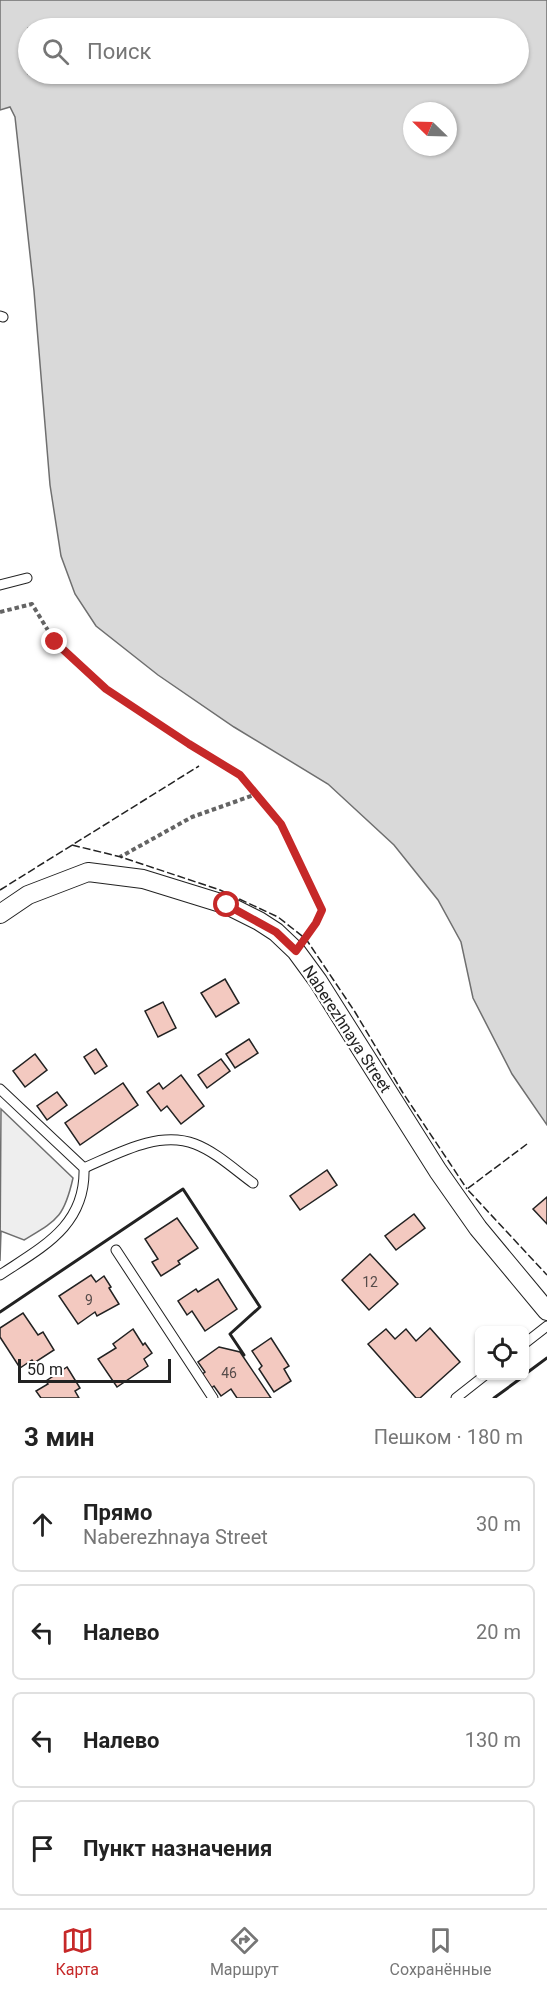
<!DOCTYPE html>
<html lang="ru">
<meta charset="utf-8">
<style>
body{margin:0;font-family:Roboto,sans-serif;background:#f2f2f2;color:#222}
.controls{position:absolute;right:18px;bottom:18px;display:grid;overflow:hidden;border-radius:9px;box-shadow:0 2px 4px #0004}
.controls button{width:54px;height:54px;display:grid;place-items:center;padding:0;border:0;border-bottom:2px solid #e0e0e0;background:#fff;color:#222;font:30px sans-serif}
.compass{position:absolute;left:403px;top:102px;width:54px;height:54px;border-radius:50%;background:#fff;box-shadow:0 2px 4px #0004;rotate:293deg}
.scale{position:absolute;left:18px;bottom:15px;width:153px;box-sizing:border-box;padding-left:6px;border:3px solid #222;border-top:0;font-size:16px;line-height:21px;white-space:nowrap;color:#222;-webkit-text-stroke:4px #fff;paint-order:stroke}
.stop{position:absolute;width:18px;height:18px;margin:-14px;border:4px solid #c62828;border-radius:50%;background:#fff}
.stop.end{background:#c62828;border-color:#fff;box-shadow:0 2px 6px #0008}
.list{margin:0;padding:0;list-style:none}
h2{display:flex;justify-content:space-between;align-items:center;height:78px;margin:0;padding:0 24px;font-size:26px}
h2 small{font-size:20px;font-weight:400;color:#767676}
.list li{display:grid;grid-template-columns:39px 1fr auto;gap:18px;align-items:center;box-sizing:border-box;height:96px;margin:0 12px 12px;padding:0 12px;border:2px solid #e0e0e0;border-radius:9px}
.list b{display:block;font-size:22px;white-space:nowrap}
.list p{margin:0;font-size:20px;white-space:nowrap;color:#767676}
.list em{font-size:20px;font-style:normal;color:#767676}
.icon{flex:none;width:33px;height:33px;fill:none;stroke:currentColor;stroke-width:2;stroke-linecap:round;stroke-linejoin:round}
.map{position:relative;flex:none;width:547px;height:1398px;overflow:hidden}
.search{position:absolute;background:#fff;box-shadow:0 2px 4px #0004;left:18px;right:18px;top:18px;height:66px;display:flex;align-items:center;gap:15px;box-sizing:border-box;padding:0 21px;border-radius:33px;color:#767676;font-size:22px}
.sheet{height:510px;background:#fff}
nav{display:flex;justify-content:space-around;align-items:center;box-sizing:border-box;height:84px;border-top:2px solid #e0e0e0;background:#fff;font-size:16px;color:#767676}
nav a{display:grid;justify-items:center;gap:3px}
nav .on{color:#c62828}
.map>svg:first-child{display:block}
.green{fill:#eee;stroke:#6f6f6f;stroke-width:1.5}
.water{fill:#d9d9d9;stroke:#6f6f6f;stroke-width:1.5;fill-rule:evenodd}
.building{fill:#f3c9c0;stroke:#222;stroke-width:1.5}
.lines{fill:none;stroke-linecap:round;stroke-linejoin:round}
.lane-casing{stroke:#222;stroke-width:11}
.street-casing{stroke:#222;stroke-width:20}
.path{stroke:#646464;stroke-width:4;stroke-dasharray:4.5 3;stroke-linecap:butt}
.lane{stroke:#fff;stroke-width:9}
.street{stroke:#fff;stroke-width:18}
.fence{stroke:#222;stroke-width:1.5;stroke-dasharray:8 3;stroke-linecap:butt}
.wall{stroke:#222;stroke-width:3}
.route{stroke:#c62828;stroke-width:8}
.labels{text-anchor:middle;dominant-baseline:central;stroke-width:4.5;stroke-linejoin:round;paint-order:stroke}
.number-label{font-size:14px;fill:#564c4a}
.street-label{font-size:16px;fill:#222;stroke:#fff}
</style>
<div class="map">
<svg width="547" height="1398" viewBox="0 0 547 1398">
<rect width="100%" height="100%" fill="#fff"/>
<path class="green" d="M 1,1109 L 73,1178 C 64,1218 57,1220 24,1240 L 1,1231 L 0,1261 Z"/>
<path class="water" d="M 0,0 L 547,0 L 547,1125 L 512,1074 L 473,998 L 461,942 L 438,900 L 394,845 L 328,784 L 234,727 L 158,675 L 96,626 L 75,594 L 61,556 L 50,485 L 34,291 L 15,117 L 10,107 L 0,110 ZM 28,28 L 518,28 L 518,74 L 28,74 ZM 412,111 L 448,111 L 448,147 L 412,147 Z"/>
<g class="building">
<polygon points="225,979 239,1003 216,1017 201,993"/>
<polygon points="163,1002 176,1028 158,1037 145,1011"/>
<polygon points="249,1039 258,1053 235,1068 226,1054"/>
<polygon points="96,1049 107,1066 95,1074 84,1057"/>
<polygon points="35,1054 47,1070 25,1087 13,1071"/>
<polygon points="221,1059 230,1071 207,1088 198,1075"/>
<polygon points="181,1075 204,1106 181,1124 167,1106 161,1111 147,1092 159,1083 163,1089"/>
<polygon points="123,1083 138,1105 80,1145 65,1123"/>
<polygon points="57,1092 67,1105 47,1120 37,1106"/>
<polygon points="327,1170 337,1185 300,1210 290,1196"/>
<polygon points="547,1197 547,1224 533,1209"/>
<polygon points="414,1214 425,1228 396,1250 385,1236"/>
<polygon points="177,1218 198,1248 178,1261 180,1264 161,1276 152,1262 158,1259 145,1239"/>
<polygon points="370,1254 398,1284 369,1310 342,1280"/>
<polygon points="91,1275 96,1282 104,1276 111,1287 109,1288 119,1304 97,1316 95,1312 78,1324 59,1296"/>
<polygon points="218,1279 237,1309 205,1331 192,1311 187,1315 178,1301 196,1289 198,1292"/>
<polygon points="23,1313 38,1335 43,1332 54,1350 34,1363 32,1360 20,1368 0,1337 0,1328"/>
<polygon points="430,1328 460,1362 420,1398 416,1398 368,1344 386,1329 395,1339 406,1329 416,1341"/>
<polygon points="133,1329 143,1345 145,1343 152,1353 144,1359 148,1366 117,1387 98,1359 116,1348 113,1344"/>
<polygon points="271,1338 289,1366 284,1369 291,1381 274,1392 259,1369 262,1366 252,1351"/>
<polygon points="219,1347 240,1352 271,1398 237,1398 231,1389 221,1396 214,1386 210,1389 201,1375 205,1372 198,1362"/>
<polygon points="67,1367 80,1388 75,1391 79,1398 41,1398 36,1391 48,1384 46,1381"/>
</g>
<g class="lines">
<defs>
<g id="lane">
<polyline points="0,316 3,317"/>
<polyline points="0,585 27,578"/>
<path d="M 0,1089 L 84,1168 C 86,1226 42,1247 0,1275"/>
<path d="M 84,1168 C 117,1154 158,1130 195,1144 C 216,1152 235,1170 253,1183"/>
<polyline points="116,1250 213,1398"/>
<polyline points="524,1344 547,1326"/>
<polyline points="456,1398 484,1376"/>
</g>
<polyline id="street" points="0,914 28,895 88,872 143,879 227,905 259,921 276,932 296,951 318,981 438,1171 478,1228 547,1311"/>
</defs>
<use href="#lane" class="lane-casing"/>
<use href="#street" class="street-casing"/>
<g class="path">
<polyline points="0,612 32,604 55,642 106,689 189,745 240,775 257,794 192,817 120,857"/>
<polyline points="257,794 281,824 322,910 307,937"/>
</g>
<use href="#lane" class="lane"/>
<use href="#street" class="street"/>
<g class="fence">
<polyline points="72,845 121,857 220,890 278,917 306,939 355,1012 403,1093 467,1189"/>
<polyline points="0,890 199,766"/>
<polyline points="527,1144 467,1189 547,1275"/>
</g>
<g class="wall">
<polyline points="0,1312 183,1189 260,1307 230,1334 244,1355"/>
<polyline points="524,1375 547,1358"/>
<polyline points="494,1398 524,1376"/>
</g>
</g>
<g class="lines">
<polyline class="route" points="55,642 106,689 189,744 240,775 281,824 322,910 316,923 296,951 276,932 227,905"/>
</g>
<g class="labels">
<g class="number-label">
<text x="370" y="1282">12</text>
<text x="89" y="1300">9</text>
<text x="229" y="1373">46</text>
</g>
<g class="street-label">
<text transform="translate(347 1029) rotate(57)">Naberezhnaya Street</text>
</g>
</g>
</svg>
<div class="controls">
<button><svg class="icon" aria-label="locate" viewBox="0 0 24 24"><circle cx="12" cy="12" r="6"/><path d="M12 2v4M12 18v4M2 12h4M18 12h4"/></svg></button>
</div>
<svg class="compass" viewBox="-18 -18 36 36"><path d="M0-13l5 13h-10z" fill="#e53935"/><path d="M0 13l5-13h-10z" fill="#767676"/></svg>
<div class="scale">50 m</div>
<div class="stop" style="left:227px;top:905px"></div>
<div class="stop end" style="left:55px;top:642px"></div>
<div class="search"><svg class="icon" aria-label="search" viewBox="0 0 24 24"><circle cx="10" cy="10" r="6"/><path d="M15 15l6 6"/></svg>Поиск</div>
</div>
<section class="sheet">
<h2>3 мин<small>Пешком · 180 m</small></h2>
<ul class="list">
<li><svg class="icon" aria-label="ahead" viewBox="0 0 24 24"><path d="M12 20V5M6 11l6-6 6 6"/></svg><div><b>Прямо</b><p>Naberezhnaya Street</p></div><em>30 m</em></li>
<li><svg class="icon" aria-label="left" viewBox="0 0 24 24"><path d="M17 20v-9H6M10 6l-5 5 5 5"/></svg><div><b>Налево</b></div><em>20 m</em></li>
<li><svg class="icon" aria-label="left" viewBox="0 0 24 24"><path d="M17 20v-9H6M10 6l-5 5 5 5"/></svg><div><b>Налево</b></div><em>130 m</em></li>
<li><svg class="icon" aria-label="arrive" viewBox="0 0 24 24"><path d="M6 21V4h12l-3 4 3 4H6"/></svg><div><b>Пункт назначения</b></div></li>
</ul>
</section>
<nav>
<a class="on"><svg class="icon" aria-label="map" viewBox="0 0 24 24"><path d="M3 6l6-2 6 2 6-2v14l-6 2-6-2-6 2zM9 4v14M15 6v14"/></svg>Карта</a>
<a><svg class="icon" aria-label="directions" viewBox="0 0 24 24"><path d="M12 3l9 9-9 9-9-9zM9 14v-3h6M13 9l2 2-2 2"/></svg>Маршрут</a>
<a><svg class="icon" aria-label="saved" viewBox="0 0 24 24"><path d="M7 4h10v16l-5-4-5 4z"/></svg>Сохранённые</a>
</nav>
